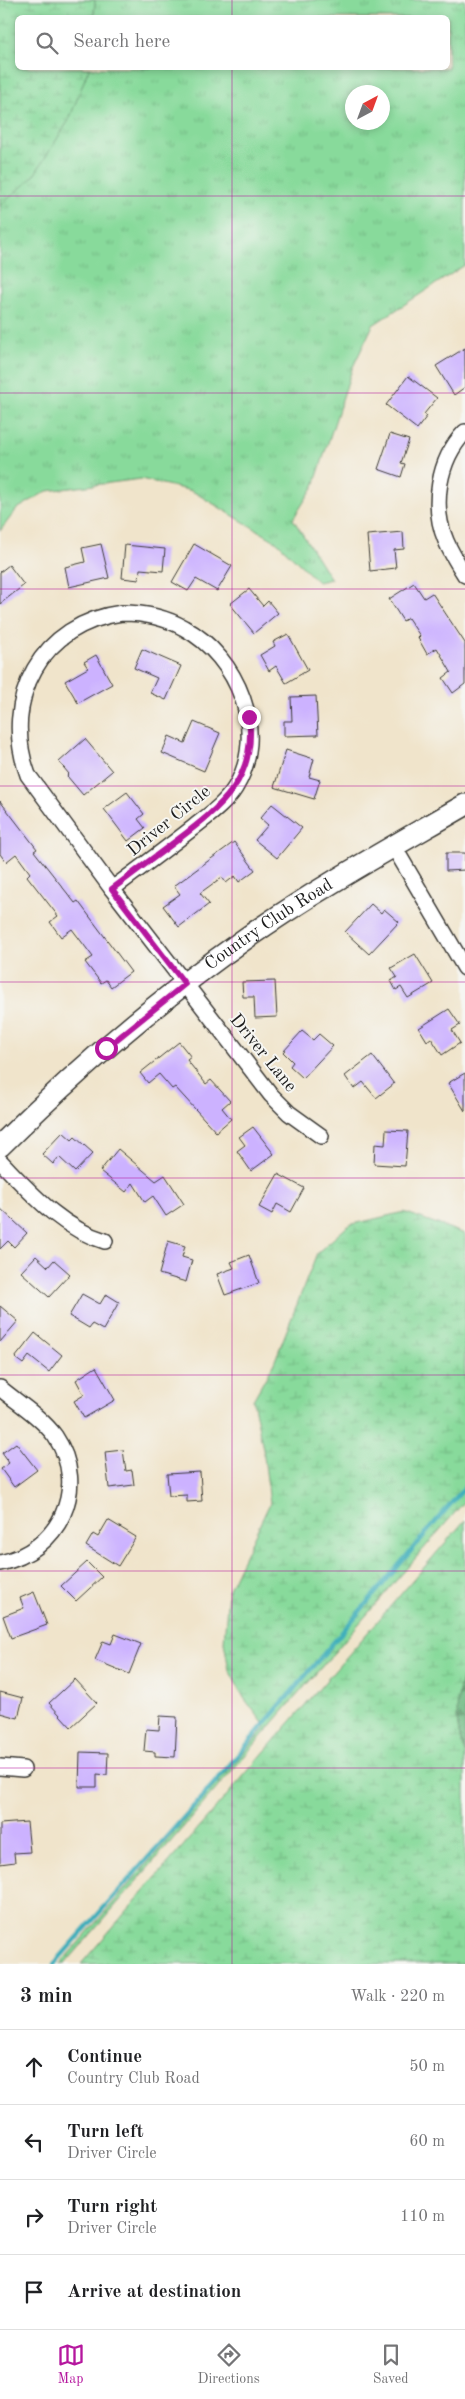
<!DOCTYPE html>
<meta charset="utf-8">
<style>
body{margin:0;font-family:"Old Standard TT",serif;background:#f2f2f2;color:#202124}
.compass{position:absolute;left:345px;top:85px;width:45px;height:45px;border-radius:50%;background:#fff;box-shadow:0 2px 8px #0003;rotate:41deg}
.stop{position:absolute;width:15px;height:15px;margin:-11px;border:4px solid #b5179e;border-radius:50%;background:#fff}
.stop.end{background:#b5179e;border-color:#fff;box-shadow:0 1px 5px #0008}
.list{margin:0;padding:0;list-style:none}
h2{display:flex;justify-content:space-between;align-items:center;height:65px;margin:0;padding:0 20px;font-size:21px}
h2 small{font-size:16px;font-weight:400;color:#757577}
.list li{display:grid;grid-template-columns:32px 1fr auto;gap:15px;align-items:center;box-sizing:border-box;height:75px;padding:0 20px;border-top:1px solid #e0e0e0}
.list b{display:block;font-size:19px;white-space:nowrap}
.list p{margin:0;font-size:16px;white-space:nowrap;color:#757577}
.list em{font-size:16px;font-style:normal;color:#757577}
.icon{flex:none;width:28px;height:28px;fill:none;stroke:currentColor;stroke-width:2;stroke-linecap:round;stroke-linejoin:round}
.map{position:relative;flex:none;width:465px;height:1964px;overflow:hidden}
.search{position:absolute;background:#fff;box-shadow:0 2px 8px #0003;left:15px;right:15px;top:15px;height:55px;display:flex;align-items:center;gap:12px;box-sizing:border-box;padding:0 18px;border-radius:8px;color:#757577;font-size:19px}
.sheet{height:365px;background:#fff}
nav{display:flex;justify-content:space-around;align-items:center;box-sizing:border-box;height:70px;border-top:1px solid #e0e0e0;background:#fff;font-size:14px;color:#757577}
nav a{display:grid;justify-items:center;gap:2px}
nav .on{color:#b5179e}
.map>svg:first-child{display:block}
.grass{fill:url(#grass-tufts);stroke:#527b5c;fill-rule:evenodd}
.forest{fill:url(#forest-firs);stroke:#456b50}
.wetland{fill:url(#wetland-marsh);stroke:#527b5c}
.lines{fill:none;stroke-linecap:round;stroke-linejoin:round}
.stream{stroke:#40afbb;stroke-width:4.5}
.building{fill:#ccb2ff}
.street-casing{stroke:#3c3a36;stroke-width:18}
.secondary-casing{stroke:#3c3a36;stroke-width:24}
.street{stroke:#fff;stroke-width:15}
.secondary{stroke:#fff;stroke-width:21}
.route{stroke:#b5179e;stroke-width:6}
.grid{fill:none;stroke:#b5179e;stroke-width:1;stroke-opacity:0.55}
.labels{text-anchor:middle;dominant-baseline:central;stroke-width:4;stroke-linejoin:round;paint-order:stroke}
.street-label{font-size:18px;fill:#1c1c1c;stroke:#f6f6f2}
</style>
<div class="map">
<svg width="465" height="1964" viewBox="0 0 465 1964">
<defs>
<pattern id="grass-tufts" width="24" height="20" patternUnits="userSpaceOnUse" patternTransform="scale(1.25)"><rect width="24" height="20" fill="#88da9b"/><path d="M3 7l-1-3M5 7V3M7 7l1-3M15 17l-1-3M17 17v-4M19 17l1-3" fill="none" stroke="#75ba85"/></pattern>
<pattern id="forest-firs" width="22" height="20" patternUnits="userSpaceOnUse" patternTransform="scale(1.25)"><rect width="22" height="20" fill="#6eba83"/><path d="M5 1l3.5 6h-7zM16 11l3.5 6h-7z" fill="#5a966a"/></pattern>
<pattern id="wetland-marsh" width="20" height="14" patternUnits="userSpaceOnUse" patternTransform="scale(1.25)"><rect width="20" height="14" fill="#88da9b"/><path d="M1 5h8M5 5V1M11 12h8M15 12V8" fill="none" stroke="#75ba85"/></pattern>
</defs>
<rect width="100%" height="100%" fill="#f6f6f2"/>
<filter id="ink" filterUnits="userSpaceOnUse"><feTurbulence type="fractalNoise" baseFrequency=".02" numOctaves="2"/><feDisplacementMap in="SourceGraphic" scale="10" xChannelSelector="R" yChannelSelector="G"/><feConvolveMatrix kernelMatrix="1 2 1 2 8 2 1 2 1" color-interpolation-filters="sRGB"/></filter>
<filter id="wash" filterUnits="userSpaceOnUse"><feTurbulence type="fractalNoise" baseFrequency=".0096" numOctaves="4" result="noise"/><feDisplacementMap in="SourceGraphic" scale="20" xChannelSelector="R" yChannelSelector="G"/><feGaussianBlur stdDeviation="1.12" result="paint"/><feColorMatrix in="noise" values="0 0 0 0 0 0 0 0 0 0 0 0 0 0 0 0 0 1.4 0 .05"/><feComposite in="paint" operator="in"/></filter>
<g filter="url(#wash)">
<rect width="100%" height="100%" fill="#f0e4cb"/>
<path class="grass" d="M 0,0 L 465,0 L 465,265 L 373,325 L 352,369 L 314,486 L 293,519 L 331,579 L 318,582 L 277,542 L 192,491 L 141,479 L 47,491 L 17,509 L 0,531 ZM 18,18 L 448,18 L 448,68 L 18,68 ZM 352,92 L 382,92 L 382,122 L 352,122 Z"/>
<path class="forest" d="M 465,1668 L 465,1753 C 453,1724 456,1697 465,1668 Z"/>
<g class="wetland">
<polygon points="0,0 95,0 94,17 18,18 18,68 89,68 69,120 33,177 0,206"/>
<polygon points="404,1212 465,1234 465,1501 65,1964 60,1964 266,1727 244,1698 229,1670 224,1642 228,1591 270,1503 263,1449 253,1400 274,1363 317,1253 349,1225"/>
<path d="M 465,1520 L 465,1668 C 456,1697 453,1724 465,1753 L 465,1964 L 81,1964 Z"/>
</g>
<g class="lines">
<polyline class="stream" points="54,1964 216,1781 465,1487"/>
</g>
<g id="blocks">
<g class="building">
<polygon points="465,348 465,387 454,395 436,366"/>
<polygon points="408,376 437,398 424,414 427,416 417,429 386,405"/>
<polygon points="390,434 409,440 401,463 405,464 401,477 378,469"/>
<polygon points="403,532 404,549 394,550 396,568 370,571 367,535"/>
<polygon points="101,544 109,578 69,587 65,567 85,562 82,548"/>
<polygon points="194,544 232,566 217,591 196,579 188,591 172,582"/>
<polygon points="125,545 165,549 163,571 140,569 139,580 122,578"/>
<polygon points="9,565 24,585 0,604 0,572"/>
<polygon points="414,583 424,598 432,593 465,643 465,684 453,693 443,678 451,672 437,648 427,654 418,638 420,636 408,618 403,621 389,599"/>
<polygon points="249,589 263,606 268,601 278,613 254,633 230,604"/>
<polygon points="288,634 308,670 286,683 276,666 269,671 260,655 275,646 273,642"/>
<polygon points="142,649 181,666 166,700 150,693 157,678 134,668"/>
<polygon points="96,655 112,684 78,703 65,681 88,668 84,662"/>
<polygon points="316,696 318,735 284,736 284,721 292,721 291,697"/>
<polygon points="194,722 220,733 204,771 162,753 169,736 185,743"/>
<polygon points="85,739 112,771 83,795 67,776 69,774 59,762"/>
<polygon points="286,750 314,759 309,777 320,780 314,799 274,787"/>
<polygon points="127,792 144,814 138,819 145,828 128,841 104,809"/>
<polygon points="0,801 37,849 34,851 75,903 78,901 131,972 111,987 106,980 101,983 85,962 93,957 72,929 61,937 50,922 58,916 27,876 30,873 16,854 6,862 0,854"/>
<polygon points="272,804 302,828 277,858 255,840 268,825 260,818"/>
<polygon points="234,842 255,870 239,882 235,876 226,883 222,877 200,893 209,904 179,927 163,906 180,894 174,886"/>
<polygon points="446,853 465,853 465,870 446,871"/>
<polygon points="371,904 381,913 384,909 399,922 369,954 345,932"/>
<polygon points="415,954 433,983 408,998 401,987 396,990 391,981 397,977 391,968"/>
<polygon points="275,981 277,1017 255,1018 254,997 243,997 242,982"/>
<polygon points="449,1009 460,1025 452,1030 460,1043 442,1055 431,1038 427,1041 419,1028"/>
<polygon points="302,1031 313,1040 319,1034 333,1046 303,1078 290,1066 293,1062 283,1052"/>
<polygon points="179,1042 191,1057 187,1060 206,1084 211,1080 230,1101 222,1108 231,1119 216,1132 175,1087 172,1089 159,1074 148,1083 140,1073"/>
<polygon points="372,1055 394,1084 376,1098 363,1082 354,1089 345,1076"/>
<polygon points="465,1073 465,1111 448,1083"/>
<polygon points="253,1127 274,1154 251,1171 237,1151 245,1145 239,1137"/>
<polygon points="386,1130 408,1131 405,1166 374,1164 375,1144 385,1145"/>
<polygon points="63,1132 72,1140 75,1137 93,1153 75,1172 59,1157 53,1164 42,1154"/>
<polygon points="118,1149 156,1181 165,1175 184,1204 166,1216 153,1196 145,1202 133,1183 126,1192 100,1171"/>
<polygon points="278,1174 304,1188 291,1212 277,1204 272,1214 259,1207"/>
<polygon points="0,1208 27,1233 14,1247 8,1241 0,1249"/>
<polygon points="168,1241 185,1246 182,1257 192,1260 186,1282 159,1274"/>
<polygon points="249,1255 259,1283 225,1295 217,1274 234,1268 231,1262"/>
<polygon points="36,1256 48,1267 54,1260 70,1274 49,1297 21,1272"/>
<polygon points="82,1294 100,1304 106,1294 119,1302 103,1330 92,1324 89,1328 69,1316"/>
<polygon points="0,1306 18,1321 0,1342"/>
<polygon points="35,1333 62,1355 49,1372 29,1356 23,1364 15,1358"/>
<polygon points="96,1367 115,1400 84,1418 74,1401 84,1395 76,1380"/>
<polygon points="16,1443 37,1470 14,1487 1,1469 9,1463 2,1453"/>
<polygon points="123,1450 126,1471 132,1470 134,1485 109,1488 105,1452"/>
<polygon points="200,1472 202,1501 187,1502 187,1495 169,1496 167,1474"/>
<polygon points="108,1520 136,1537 118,1566 86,1546 93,1534 98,1537"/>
<polygon points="87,1562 102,1577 76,1601 61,1586"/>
<polygon points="34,1592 47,1625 11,1638 3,1616 24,1608 20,1598"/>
<polygon points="115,1634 141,1644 129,1674 95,1660 103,1641 111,1644"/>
<polygon points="75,1679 97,1703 71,1727 49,1703"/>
<polygon points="0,1692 23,1698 18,1718 0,1713"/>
<polygon points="160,1716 177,1717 175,1757 155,1756 155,1752 144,1751 146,1729 159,1730"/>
<polygon points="80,1752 108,1753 107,1775 97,1774 97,1787 79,1787"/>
<polygon points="27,1822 30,1852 14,1853 15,1862 0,1864 0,1824"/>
</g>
</g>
</g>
<g filter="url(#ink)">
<use href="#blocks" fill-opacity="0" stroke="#3c3a36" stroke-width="1"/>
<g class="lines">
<defs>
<g id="street">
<path d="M 465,432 C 438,460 431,506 446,541 C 451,553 458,564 465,575"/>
<path d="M 122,613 C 144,613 165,617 184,628 C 238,657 269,733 235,788 C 225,804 209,815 194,827 C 167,848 139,869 112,889 L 28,775 C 0,699 42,623 122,613 Z"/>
<polyline points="394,847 465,968"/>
<polyline points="112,889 271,1095 289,1113 321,1136"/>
<path d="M 0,1161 C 31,1193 61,1228 105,1241"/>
<path d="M 0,1388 C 18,1403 41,1417 55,1436 C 90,1488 59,1551 0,1563"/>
<polyline points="0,1767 23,1769"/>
</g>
<g id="secondary">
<path id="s1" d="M 0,1146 C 76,1071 158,1000 245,939 C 315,890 391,848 465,805"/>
</g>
</defs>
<use href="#street" class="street-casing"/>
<use href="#secondary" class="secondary-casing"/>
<use href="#street" class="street"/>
<use href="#secondary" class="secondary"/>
</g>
</g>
<g class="lines" filter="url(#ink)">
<path class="route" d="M 106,1048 L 185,984 L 112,889 C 133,873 155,857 176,841 C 221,807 257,779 249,717"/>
</g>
<path class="grid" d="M 232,0 L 232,18M 232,68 L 232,1964M 0,196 L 465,196M 0,393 L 465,393M 0,589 L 465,589M 0,786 L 465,786M 0,982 L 465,982M 0,1178 L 465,1178M 0,1375 L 465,1375M 0,1571 L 465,1571M 0,1768 L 465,1768"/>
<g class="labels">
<g class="street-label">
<text transform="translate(169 821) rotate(-39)">Driver Circle</text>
<text stroke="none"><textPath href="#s1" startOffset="349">Country Club Road</textPath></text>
<text transform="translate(263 1053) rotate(51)">Driver Lane</text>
</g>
</g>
</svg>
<svg class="compass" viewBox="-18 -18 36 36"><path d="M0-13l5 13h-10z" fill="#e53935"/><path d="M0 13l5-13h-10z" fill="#757577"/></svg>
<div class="stop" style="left:106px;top:1048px"></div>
<div class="stop end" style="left:249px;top:717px"></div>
<div class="search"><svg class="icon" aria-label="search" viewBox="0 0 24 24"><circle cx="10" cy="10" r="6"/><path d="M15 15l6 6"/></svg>Search here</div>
</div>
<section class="sheet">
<h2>3 min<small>Walk · 220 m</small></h2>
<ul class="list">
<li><svg class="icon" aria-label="ahead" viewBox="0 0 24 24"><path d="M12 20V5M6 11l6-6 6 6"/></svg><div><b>Continue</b><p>Country Club Road</p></div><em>50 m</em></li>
<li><svg class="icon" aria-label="left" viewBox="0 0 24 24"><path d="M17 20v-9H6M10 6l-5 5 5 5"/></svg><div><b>Turn left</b><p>Driver Circle</p></div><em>60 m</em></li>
<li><svg class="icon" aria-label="right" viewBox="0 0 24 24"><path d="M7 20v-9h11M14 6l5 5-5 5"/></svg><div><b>Turn right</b><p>Driver Circle</p></div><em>110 m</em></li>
<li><svg class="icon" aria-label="arrive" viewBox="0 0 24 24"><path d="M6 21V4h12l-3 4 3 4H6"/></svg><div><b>Arrive at destination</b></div></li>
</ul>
</section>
<nav>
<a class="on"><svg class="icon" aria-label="map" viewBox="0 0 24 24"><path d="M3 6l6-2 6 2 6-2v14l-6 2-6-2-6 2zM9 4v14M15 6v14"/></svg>Map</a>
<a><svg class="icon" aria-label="directions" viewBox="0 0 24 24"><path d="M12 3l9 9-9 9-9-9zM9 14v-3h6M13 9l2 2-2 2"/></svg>Directions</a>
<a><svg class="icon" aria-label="saved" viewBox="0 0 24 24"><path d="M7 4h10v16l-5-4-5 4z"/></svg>Saved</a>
</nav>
